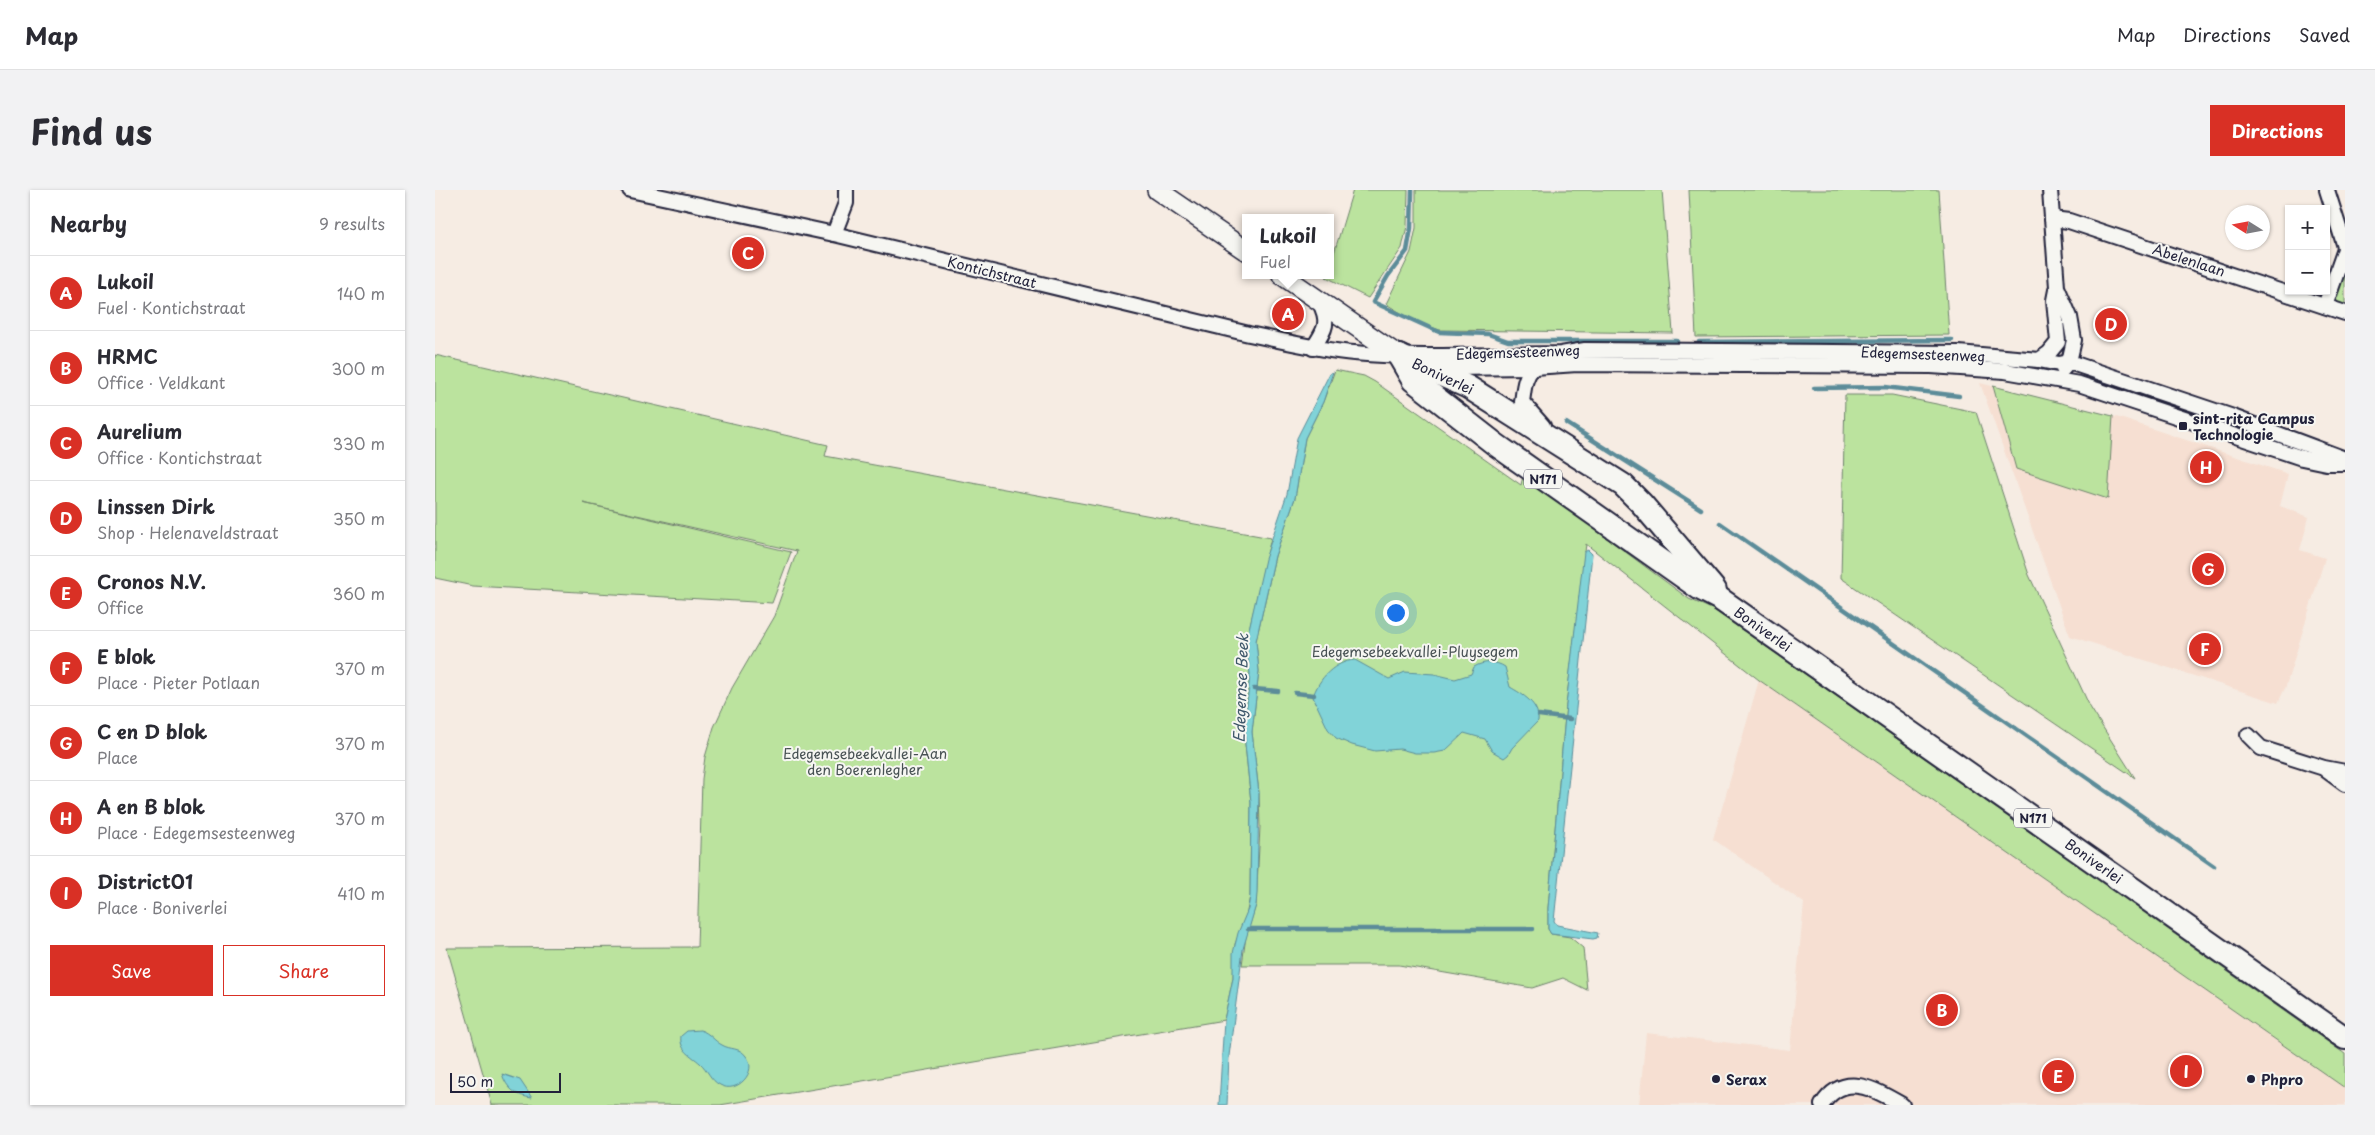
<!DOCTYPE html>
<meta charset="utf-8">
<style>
body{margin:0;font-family:"Playpen Sans",sans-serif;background:#f2f2f3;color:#2b2b33}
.controls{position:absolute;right:15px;top:15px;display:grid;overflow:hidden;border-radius:0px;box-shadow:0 1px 4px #0004}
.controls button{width:45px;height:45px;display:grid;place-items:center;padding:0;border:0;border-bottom:1px solid #e1e1e2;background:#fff;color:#2b2b33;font:25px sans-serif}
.compass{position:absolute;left:1790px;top:15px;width:45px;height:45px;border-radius:50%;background:#fff;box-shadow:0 1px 4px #0004;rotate:281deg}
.scale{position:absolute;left:15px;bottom:12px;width:111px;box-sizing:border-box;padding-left:5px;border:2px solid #22223b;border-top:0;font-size:14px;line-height:18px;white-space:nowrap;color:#22223b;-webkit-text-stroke:4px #f6f6f2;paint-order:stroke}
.you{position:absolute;left:960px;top:422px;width:18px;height:18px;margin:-12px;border:4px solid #fff;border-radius:50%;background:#1a73e8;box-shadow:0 0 0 8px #1a73e833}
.badge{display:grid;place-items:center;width:32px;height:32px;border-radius:50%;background:#d93025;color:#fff;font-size:16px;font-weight:700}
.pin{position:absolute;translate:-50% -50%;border:2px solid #fff;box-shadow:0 1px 5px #0006}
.popup{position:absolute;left:807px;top:24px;width:92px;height:65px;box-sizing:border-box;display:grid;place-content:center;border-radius:0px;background:#fff;filter:drop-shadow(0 1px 4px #0005);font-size:16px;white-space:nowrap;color:#7c7c81}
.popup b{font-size:19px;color:#2b2b33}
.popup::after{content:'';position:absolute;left:50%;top:100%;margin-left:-10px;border:10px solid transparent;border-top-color:#fff}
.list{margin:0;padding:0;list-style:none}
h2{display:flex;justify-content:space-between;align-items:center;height:65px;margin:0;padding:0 20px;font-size:21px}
h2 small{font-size:16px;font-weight:400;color:#7c7c81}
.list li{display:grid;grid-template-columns:32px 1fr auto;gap:15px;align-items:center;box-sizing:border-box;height:75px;padding:0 20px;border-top:1px solid #e1e1e2}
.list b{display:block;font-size:19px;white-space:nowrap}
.list p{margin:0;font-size:16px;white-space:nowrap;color:#7c7c81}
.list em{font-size:16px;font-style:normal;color:#7c7c81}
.actions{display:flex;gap:10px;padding:15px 20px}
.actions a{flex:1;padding:11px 0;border:1px solid #d93025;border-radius:0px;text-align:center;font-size:18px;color:#d93025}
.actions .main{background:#d93025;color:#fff}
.map{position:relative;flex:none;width:1910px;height:915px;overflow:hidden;border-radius:0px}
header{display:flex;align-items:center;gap:30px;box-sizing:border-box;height:70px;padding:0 25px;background:#fff;border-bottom:1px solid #e1e1e2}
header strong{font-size:24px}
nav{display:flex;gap:28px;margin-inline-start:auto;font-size:18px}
.intro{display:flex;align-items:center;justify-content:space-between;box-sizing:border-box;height:120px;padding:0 30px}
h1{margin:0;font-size:35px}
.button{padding:12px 22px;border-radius:0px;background:#d93025;color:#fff;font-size:18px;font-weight:700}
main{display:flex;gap:30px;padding:0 30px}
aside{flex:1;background:#fff;border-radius:0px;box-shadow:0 1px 4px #0004}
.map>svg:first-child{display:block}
.built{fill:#f6dfd2}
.green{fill:#bbe39e;stroke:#6e826c}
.water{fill:#81d3d8;stroke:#5b8c99}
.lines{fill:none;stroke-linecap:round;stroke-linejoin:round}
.stream{stroke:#5b8c99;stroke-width:4.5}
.minor-casing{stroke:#22223b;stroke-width:18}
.secondary-casing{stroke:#22223b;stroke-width:22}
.trunk-casing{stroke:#22223b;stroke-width:26}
.minor{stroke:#f6f6f2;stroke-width:14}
.secondary{stroke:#f6f6f2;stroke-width:19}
.trunk{stroke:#f6f6f2;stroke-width:22}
.poi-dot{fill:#22223b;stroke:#f6f6f2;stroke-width:2}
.labels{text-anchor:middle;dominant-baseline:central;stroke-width:4;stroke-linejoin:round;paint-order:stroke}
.shield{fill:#f6f6f2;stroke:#626272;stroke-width:1}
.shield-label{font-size:12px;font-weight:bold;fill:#22223b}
.street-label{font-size:14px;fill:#22223b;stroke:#f6f6f2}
.poi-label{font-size:14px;font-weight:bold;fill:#22223b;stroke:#f6f6f2;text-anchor:start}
.park-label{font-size:14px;fill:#485254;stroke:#f6f6f2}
.water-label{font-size:15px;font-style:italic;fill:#3e576a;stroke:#f6f6f2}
</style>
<header>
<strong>Map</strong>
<nav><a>Map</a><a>Directions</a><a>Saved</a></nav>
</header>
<div class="intro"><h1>Find us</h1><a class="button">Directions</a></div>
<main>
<aside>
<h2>Nearby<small>9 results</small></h2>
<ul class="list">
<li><span class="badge">A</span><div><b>Lukoil</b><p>Fuel · Kontichstraat</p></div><em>140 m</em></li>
<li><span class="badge">B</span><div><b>HRMC</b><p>Office · Veldkant</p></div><em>300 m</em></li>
<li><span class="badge">C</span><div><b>Aurelium</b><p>Office · Kontichstraat</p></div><em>330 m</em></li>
<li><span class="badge">D</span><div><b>Linssen Dirk</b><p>Shop · Helenaveldstraat</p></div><em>350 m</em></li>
<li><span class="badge">E</span><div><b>Cronos N.V.</b><p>Office</p></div><em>360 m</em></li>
<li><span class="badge">F</span><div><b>E blok</b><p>Place · Pieter Potlaan</p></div><em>370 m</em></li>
<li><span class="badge">G</span><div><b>C en D blok</b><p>Place</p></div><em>370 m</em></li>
<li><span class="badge">H</span><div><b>A en B blok</b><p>Place · Edegemsesteenweg</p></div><em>370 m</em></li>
<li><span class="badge">I</span><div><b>District01</b><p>Place · Boniverlei</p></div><em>410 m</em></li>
</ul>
<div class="actions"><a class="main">Save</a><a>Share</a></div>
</aside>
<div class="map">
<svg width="1910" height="915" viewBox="0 0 1910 915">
<rect width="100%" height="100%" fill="#f6ece3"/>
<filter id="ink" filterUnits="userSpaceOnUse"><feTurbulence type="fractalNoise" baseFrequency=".02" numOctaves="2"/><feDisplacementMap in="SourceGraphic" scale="10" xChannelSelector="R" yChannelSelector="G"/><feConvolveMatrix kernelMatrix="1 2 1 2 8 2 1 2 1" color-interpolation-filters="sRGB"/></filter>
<g filter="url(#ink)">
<g class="built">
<polygon points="1545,193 1685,228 1853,284 1845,316 1874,327 1865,360 1890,368 1851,496 1843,513 1635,446"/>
<polygon points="1324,490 1910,898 1910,915 1204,915 1211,843 1355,860 1369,713 1278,649"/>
</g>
<g class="green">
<polygon points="918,0 973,0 972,36 967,58 933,108 891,87 896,85 896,73"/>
<polygon points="981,0 1227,0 1238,143 1005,140 981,132 951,114 976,62 981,38"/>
<polygon points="1254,0 1504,0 1514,145 1261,147"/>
<polygon points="1910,79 1910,115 1904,113 1900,108"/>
<polygon points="0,165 393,255 390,266 836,348 811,452 815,484 810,533 810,554 816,612 815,706 811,726 800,754 798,788 789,830 285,915 57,915 12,758 262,757 267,589 270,567 279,537 297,498 339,426 362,361 148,313 356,362 337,413 38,396 0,388"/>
<polygon points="900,180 929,186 940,192 1086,295 1088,286 1254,409 1279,420 1910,864 1910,898 1324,490 1151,354 1131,515 1113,718 1113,739 1116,744 1135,747 1148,758 1152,800 1128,788 1097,798 964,775 807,775 811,746 821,715 825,637 824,603 817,542 824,481 821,451 840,366 860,308 870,248 888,212"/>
<polygon points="1656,185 1793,230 1790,238 1654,191"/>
<polygon points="1558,196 1678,226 1673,309 1581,279"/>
<polygon points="1410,205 1457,205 1541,222 1594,385 1655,517 1700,588 1406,388"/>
</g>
<g class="water">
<polygon points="898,182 888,212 870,248 860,308 840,366 821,451 824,481 817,542 824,603 822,704 821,715 808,759 794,866 792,915 784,915 789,830 798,788 798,763 803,743 813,719 815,706 816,612 810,554 810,533 815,484 811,452 830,369 852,304 862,248 895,183"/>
<polygon points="1153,360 1157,364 1119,731 1122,735 1163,743 1162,748 1158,749 1116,744 1113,739 1113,718 1131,515 1149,362"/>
<path d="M 920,470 L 954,489 L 970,482 L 999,484 L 1020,489 L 1036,484 L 1039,477 C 1049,471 1061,471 1070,477 L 1075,497 C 1087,504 1105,514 1103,531 L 1077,558 L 1073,565 L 1069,568 L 1057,561 L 1050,549 L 1029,543 L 1010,561 L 999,563 L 980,563 L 965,559 L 940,561 L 917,555 L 901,548 L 893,539 L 878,507 C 883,489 900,471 920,470 Z"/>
<path d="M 265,840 C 275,843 279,851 287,855 C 295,860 305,857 311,866 C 324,881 302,905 285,895 C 275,890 273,880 265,873 C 256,865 244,860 246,846 L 252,841 Z"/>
<path d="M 67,884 L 85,890 L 97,908 C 81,906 72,899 67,884 Z"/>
</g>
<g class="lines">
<g class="stream">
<polyline points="977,0 976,38 972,61 953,86 938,112 1004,142 1053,144 1073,151 1242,151"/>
<polyline points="1264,152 1517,150"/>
<polyline points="1667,192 1853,255"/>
<polyline points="1379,198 1450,197 1524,206"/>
<polyline points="1131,233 1266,319"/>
<polyline points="1285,333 1779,676"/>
<polyline points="819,499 843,501"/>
<polyline points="860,503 879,505"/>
<polyline points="1104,525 1135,529"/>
<polyline points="813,739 1098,739"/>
</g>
<defs>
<g id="minor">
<path d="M 195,0 L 399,44 L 814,144 C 849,151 884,160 919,163 C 986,169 1059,164 1126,164 L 1150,160 L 1523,163 L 1604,170 L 1624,174 L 1634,172 L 1798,227 L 1910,269"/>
<polyline points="1615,0 1622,97 1635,127 1639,150 1634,172 1628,179"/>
<polyline points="1892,0 1910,57"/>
<polyline points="1617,29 1634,31 1910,123"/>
<polyline points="399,44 411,13 411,0"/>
<polyline points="1890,116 1910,59"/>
<path d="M 878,158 C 891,139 895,132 884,111"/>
<polyline points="1604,170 1614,163 1623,152 1619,110 1621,100"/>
<polyline points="1001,175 1015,178 1099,177 1142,174 1496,176 1570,181 1644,194 1867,268 1891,273 1910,273"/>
<path d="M 1099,177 C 1089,186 1089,199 1087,212 L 1108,236"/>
<polyline points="1813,545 1826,558 1889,578 1910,582"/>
<polyline points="1891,580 1910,594"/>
<path d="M 1387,915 C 1409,880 1441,900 1467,915"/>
</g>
<g id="secondary">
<polyline points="722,0 810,60"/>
<polyline points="847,85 964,166"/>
</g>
<g id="trunk">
<polyline points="964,166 978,190 1060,254 1264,398 1285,409 1910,848"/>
<polyline points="964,166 1033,197 1188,295 1207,314 1280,400"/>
</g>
</defs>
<use href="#minor" class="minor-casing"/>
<use href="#secondary" class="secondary-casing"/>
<use href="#trunk" class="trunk-casing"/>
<use href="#minor" class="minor"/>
<use href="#secondary" class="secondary"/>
<use href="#trunk" class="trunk"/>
</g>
</g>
<g class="poi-dot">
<rect x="1743" y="231" width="10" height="10" rx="2.5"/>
<circle cx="1281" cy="889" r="5"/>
<circle cx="1816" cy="889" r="5"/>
</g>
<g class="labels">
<g class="shield">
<rect x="1089" y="279.5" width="38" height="19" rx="4"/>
<rect x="1579" y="618.5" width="38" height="19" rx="4"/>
</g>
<g class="shield-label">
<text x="1108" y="289">N171</text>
<text x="1598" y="628">N171</text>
</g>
<g class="street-label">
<text transform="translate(1754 70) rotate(18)">Abelenlaan</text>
<text transform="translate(557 82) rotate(14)">Kontichstraat</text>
<text transform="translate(1083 162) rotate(-2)">Edegemsesteenweg</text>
<text transform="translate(1488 164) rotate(2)">Edegemsesteenweg</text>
<text transform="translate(1008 186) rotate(25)">Boniverlei</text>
<text transform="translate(1328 439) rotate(35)">Boniverlei</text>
<text transform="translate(1659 671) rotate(35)">Boniverlei</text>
</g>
<g class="poi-label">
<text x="1758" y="228">sint-rita Campus<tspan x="1758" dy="16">Technologie</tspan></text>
<text x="1291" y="889">Serax</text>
<text x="1826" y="889">Phpro</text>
</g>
<g class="park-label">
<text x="980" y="461">Edegemsebeekvallei-Pluysegem</text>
<text x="430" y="563">Edegemsebeekvallei-Aan<tspan x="430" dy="16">den Boerenlegher</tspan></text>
</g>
<g class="water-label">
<text transform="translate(805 498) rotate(-88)">Edegemse Beek</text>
</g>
</g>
</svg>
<div class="controls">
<button>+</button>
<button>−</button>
</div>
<svg class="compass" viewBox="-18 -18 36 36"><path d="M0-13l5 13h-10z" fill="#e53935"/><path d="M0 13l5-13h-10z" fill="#7c7c81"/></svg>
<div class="scale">50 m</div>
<div class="you"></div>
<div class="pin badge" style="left:853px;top:124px">A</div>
<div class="popup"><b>Lukoil</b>Fuel</div>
<div class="pin badge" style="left:1507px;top:820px">B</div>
<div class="pin badge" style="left:313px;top:63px">C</div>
<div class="pin badge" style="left:1676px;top:134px">D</div>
<div class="pin badge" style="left:1623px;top:886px">E</div>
<div class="pin badge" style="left:1770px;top:459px">F</div>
<div class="pin badge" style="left:1773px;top:379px">G</div>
<div class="pin badge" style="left:1771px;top:277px">H</div>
<div class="pin badge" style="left:1751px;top:881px">I</div>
</div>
</main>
